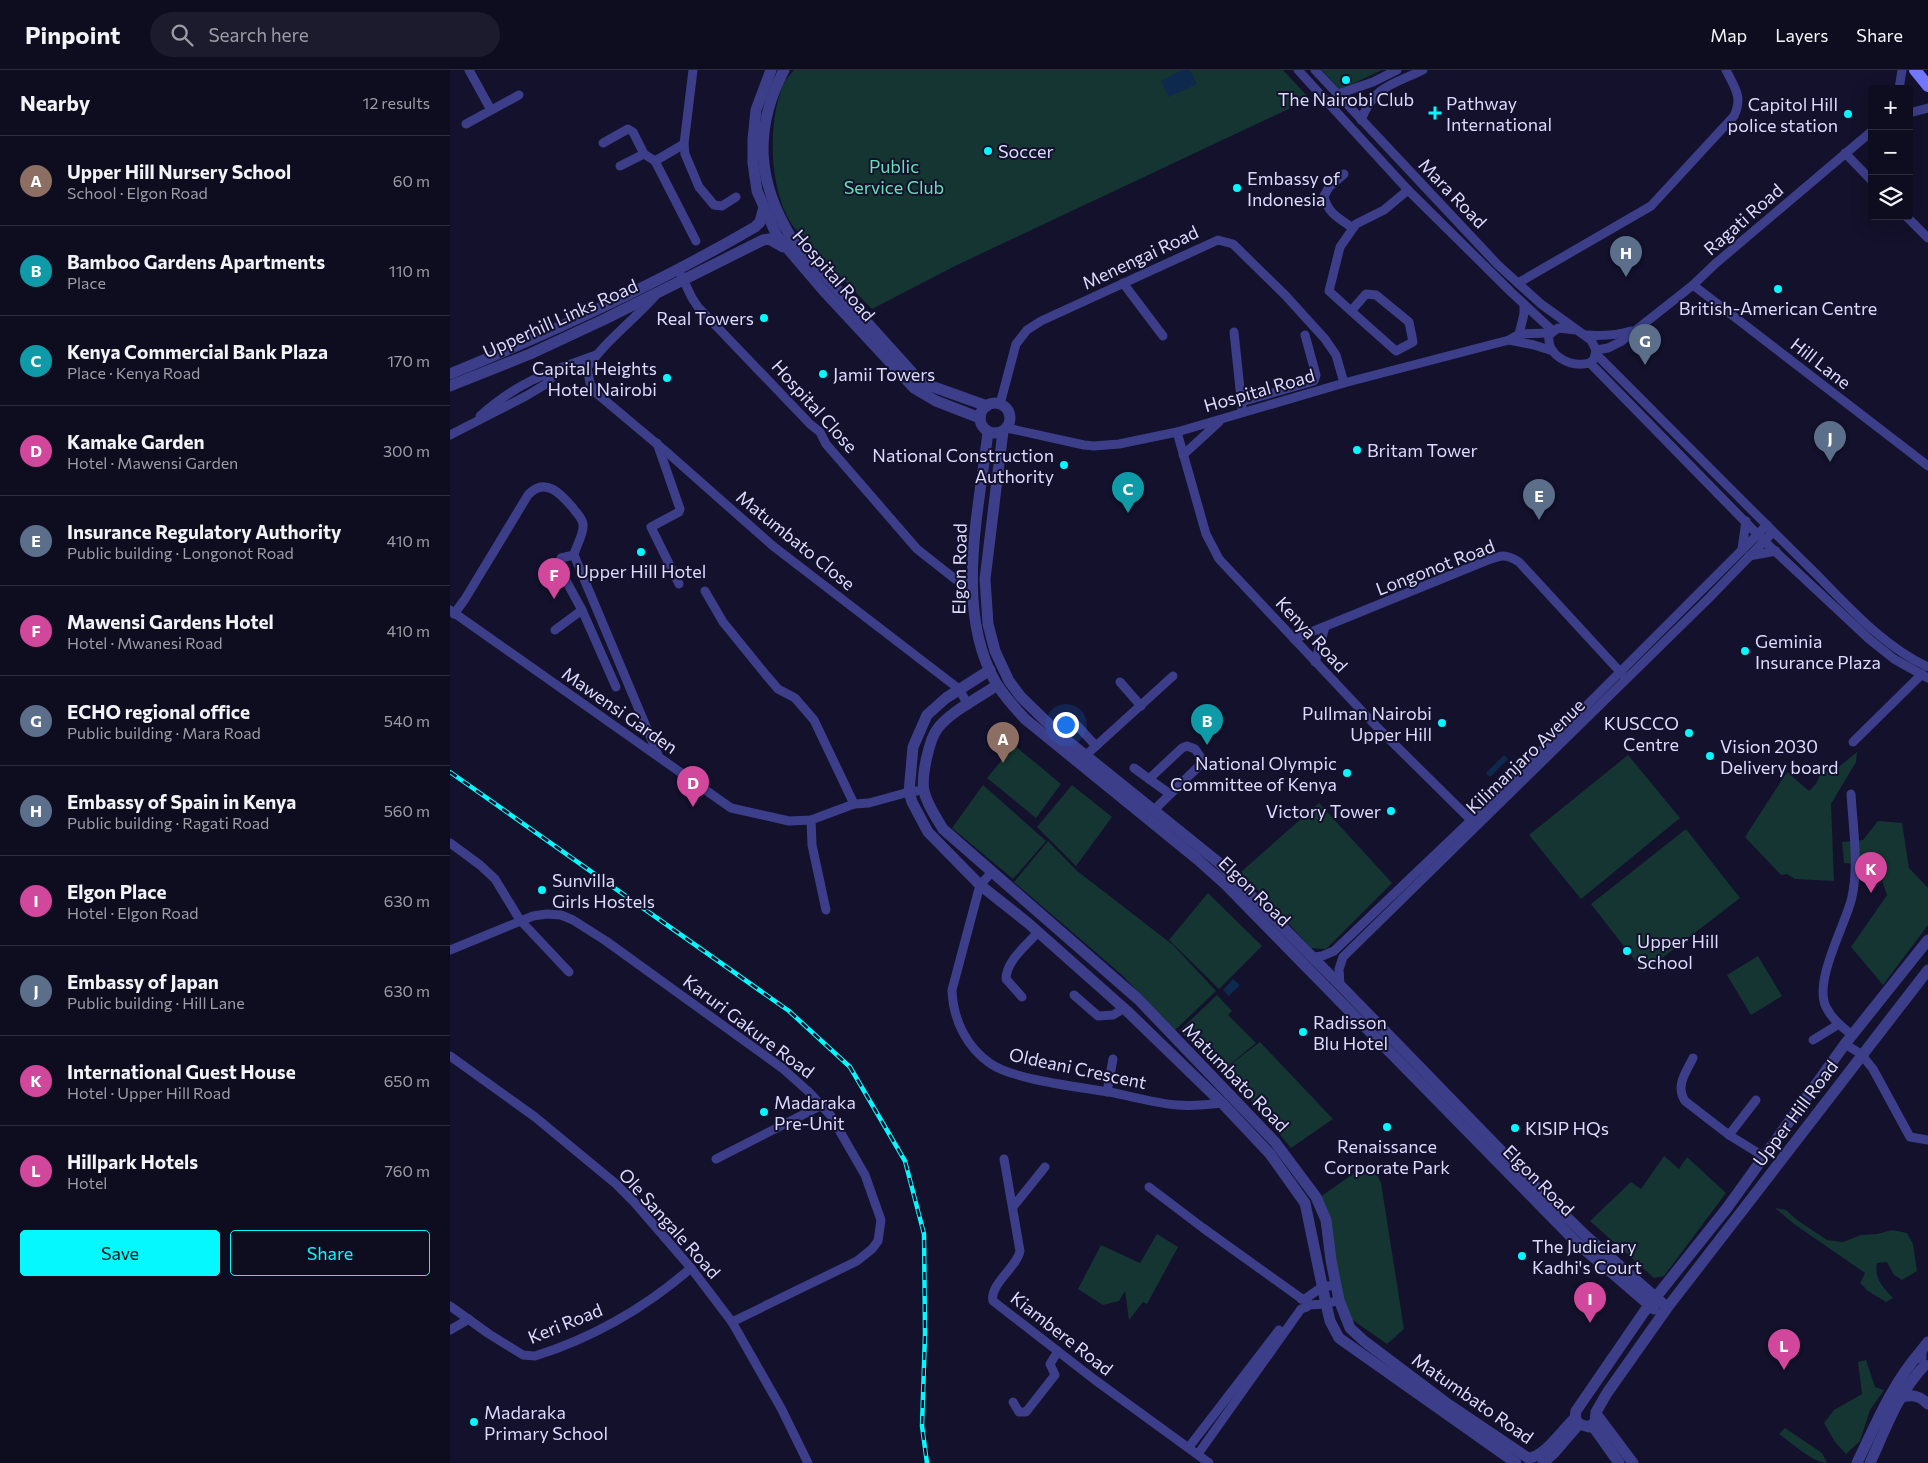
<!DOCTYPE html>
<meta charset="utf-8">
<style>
body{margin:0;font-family:Commissioner,sans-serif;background:#1c1b2d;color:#f1f3f6}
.controls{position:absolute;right:15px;top:15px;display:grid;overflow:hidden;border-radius:5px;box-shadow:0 5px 20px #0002}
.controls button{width:45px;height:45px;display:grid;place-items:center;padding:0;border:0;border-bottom:1px solid #2e2d3e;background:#0e0d20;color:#f1f3f6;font:25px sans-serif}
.you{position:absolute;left:615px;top:654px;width:18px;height:18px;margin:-12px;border:4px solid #fff;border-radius:50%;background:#1a73e8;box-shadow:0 0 0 8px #1a73e833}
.badge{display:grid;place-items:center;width:32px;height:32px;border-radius:50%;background:#06f8ff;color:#fff;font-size:16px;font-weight:700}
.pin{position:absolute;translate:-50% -41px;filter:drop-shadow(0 1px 2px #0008)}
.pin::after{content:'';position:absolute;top:26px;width:18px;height:15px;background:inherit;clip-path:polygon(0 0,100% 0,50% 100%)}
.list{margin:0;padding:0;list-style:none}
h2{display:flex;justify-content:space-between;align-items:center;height:65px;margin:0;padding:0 20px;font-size:21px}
h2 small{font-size:16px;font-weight:400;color:#9b9ca5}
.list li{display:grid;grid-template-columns:32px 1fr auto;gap:15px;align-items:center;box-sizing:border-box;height:90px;padding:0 20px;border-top:1px solid #2e2d3e}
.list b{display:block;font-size:19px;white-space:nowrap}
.list p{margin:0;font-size:16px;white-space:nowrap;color:#9b9ca5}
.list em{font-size:16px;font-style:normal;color:#9b9ca5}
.actions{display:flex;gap:10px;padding:15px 20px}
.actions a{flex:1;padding:11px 0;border:1px solid #06f8ff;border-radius:5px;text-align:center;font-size:18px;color:#06f8ff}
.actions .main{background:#06f8ff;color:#111}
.icon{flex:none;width:28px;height:28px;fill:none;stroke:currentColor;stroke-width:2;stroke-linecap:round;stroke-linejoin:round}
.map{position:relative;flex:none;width:1478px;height:1393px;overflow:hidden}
header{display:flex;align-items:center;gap:30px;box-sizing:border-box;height:70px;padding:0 25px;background:#0e0d20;border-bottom:1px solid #2e2d3e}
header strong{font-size:24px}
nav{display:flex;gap:28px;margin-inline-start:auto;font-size:18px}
.search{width:350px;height:45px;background:#1c1b2d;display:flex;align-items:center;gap:12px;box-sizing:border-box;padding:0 18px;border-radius:28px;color:#9b9ca5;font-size:19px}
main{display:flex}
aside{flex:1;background:#0e0d20}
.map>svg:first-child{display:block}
.green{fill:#143531}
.water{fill:#0d294e}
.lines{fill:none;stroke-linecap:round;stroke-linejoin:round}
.minor{stroke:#3c3e8a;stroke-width:9}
.tertiary{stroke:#3c3e8a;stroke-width:11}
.secondary{stroke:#7178ff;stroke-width:12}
.rail-casing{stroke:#06f8ff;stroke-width:4.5}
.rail{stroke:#13112b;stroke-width:2.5;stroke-dasharray:8;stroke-linecap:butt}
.poi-dot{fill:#06f8ff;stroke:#13112b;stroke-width:2}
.labels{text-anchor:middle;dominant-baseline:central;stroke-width:4;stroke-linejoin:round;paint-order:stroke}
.poi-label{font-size:18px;fill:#dcdaff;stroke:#13112b;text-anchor:start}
.park-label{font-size:18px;fill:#64e1b9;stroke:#13112b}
.street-label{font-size:18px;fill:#dcdaff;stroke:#13112b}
</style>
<header>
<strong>Pinpoint</strong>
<div class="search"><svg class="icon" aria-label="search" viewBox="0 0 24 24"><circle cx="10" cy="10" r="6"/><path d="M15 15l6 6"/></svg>Search here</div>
<nav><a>Map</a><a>Layers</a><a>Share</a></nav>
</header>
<main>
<aside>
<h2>Nearby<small>12 results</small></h2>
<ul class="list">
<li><span class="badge" style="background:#8d6e63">A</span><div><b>Upper Hill Nursery School</b><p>School · Elgon Road</p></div><em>60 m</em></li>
<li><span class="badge" style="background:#0f9aa8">B</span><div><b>Bamboo Gardens Apartments</b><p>Place</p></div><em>110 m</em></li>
<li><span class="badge" style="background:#0f9aa8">C</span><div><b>Kenya Commercial Bank Plaza</b><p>Place · Kenya Road</p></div><em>170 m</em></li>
<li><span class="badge" style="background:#d1479c">D</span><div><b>Kamake Garden</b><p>Hotel · Mawensi Garden</p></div><em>300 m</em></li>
<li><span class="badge" style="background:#5c6f8a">E</span><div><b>Insurance Regulatory Authority</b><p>Public building · Longonot Road</p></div><em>410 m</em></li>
<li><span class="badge" style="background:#d1479c">F</span><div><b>Mawensi Gardens Hotel</b><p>Hotel · Mwanesi Road</p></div><em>410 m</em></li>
<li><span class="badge" style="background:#5c6f8a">G</span><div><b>ECHO regional office</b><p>Public building · Mara Road</p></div><em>540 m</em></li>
<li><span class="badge" style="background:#5c6f8a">H</span><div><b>Embassy of Spain in Kenya</b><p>Public building · Ragati Road</p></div><em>560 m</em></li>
<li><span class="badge" style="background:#d1479c">I</span><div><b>Elgon Place</b><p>Hotel · Elgon Road</p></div><em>630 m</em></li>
<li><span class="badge" style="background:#5c6f8a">J</span><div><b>Embassy of Japan</b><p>Public building · Hill Lane</p></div><em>630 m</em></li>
<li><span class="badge" style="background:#d1479c">K</span><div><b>International Guest House</b><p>Hotel · Upper Hill Road</p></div><em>650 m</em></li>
<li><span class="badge" style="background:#d1479c">L</span><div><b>Hillpark Hotels</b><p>Hotel</p></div><em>760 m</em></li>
</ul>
<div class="actions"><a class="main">Save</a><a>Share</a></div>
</aside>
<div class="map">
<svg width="1478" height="1393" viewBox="0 0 1478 1393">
<rect width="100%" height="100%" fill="#13112b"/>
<g class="green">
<path d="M 344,0 L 833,0 L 860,29 L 507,195 L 422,239 C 406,223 390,206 374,190 C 363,179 352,168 343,156 C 319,121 317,54 333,15 C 335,10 340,5 344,0 Z"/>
<polygon points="872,0 932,0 890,20"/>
<polygon points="564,675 611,714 586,748 537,708"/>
<polygon points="1407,682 1406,692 1381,734 1384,811 1345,809 1337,804 1331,805 1295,767 1337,702 1359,721 1366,714 1371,702 1386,699"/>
<polygon points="1178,685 1230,748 1131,829 1079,765"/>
<polygon points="533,715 596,771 563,809 502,758"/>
<polygon points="622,715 662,747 626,796 587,757"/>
<polygon points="869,733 942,813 876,879 861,878 791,802"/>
<polygon points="1428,751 1452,753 1459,798 1478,818 1478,855 1433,915 1401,877 1437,825 1427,796 1394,793 1392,772 1413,770"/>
<polygon points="1236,759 1290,828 1194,902 1141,834"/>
<polygon points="598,771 626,800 723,875 766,921 725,960 672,905 564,812"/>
<polygon points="758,823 812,876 769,919 719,870"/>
<polygon points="1308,886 1332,926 1301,945 1277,905"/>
<polygon points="767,925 782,941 778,945 806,973 773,1000 810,972 883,1049 841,1078 801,1030 729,961"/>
<polygon points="1214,1086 1229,1099 1237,1087 1276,1123 1214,1206 1204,1208 1140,1151 1181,1112 1191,1119"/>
<polygon points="920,1092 931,1113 954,1259 937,1274 897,1246 870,1127"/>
<path d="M 1325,1138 L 1336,1140 L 1347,1150 L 1377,1170 L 1393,1172 L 1411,1165 L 1427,1164 L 1442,1160 L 1457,1163 L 1463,1174 L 1467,1201 L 1452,1210 L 1444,1205 L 1437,1192 L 1427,1193 C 1424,1209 1433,1217 1443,1228 L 1436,1232 L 1418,1221 L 1410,1213 L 1415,1203 L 1344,1154 Z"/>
<polygon points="707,1164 728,1177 697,1234 693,1232 679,1250 675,1221 669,1231 653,1235 628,1219 651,1175 690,1193"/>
<polygon points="1416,1290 1425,1317 1434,1320 1420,1340 1410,1371 1396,1384 1385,1372 1374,1353 1384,1340 1412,1324 1408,1292"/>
<path d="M 1335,1358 L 1372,1383 L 1377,1393 C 1363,1393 1341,1372 1329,1364 Z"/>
</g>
<g class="water">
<polygon points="732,0 740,0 747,14 719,27 711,11"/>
<polygon points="1054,685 1058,689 1040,707 1036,703"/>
<polygon points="783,909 790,915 779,926 773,920"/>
</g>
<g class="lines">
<g class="minor">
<polyline points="19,0 41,40"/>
<polyline points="243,0 234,74 235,84 249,117 264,135 272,136 286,127"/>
<polyline points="848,0 958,120 1061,222 1103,261"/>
<path d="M 865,0 L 1048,195 L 1091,234 L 1141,270 L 1146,280 L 1144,289 L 1140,293 C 1121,298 1096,286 1099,265 L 1108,258 L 1126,260"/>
<polyline points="1449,19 1452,0"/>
<polyline points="888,24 923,12 947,0"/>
<polyline points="1459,43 1478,38"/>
<path d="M 911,50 C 925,15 942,15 973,0"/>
<polyline points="16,54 69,25"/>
<polyline points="153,73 178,59 183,62 194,84"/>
<polyline points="1395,83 1422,111"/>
<polyline points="205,91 246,171"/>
<polyline points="170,96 194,84 205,91 234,74"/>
<path d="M 894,104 L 879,117 L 874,126 C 877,143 890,149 903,158"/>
<polyline points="1456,146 1478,168"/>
<polyline points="231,205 242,228 248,237 360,354 370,362 376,374 467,479 505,509 515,513 523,513"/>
<polyline points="673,213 713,266"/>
<path d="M 1068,213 L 1201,136 L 1284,46 C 1293,27 1285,18 1276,0"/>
<polyline points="1243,215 1478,396"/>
<path d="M 206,225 C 184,250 156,270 137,298 L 140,313 L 145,322 L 220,385 L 323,476 L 509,619 L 518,635"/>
<polyline points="901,241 946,281 963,272 959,252 926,225 916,224 901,241 879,221 890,177 906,154 934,140 958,120"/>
<polyline points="784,262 792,338"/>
<polyline points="1069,264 1074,244 1074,234"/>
<path d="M 1135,265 C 1151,266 1165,266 1181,261"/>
<polyline points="1059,270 1084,275 1103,281"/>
<polyline points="1146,280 1158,278 1172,271 1243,215 1265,194 1422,61"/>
<path d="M 1146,284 C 1216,354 1286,425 1357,495 C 1394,531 1430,575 1478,597"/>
<polyline points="1140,293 1313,470 1419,569 1444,589 1478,608"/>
<polyline points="791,332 864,311 866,305 855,265"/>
<polyline points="550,334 566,274 577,260 591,251 768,170 783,174 836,226 875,269 886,285 894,313"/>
<path d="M 30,346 C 53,325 80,309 109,299"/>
<polyline points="557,358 634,375 644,376 669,374 727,362 894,313 1059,270 1069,264 1100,263"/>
<polyline points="727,362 756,464 769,489 927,657 1025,754"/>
<polyline points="0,365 76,326 96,314 110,298 146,285"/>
<polyline points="207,373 230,439 229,442 201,457 229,514"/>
<polyline points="733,385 769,352"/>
<polyline points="1292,479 1296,451"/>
<polyline points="124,485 208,685"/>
<polyline points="124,485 111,488 108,496 132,540 166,617"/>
<polyline points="1299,486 1326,481"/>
<polyline points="255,521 273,552 316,605 328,619 345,628 364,650 404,734"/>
<polyline points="0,540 281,738 339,751 361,750 404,734 419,733 459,722 474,720"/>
<path d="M 4,544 L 15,529 L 78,425 C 95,406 111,424 123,438 C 126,443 133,448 133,455 C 134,464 126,476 124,485"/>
<polyline points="105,560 132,540"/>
<path d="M 844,569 L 1033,492 C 1049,486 1054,482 1069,492 L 1173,605"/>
<polyline points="865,592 875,557"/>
<polyline points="670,612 691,636"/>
<polyline points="623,651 646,676"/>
<polyline points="1403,672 1472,604"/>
<polyline points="636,685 723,606"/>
<polyline points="684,698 699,709"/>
<path d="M 1401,724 C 1403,757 1409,795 1402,827 C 1396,854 1363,911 1376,937 C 1382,949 1392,957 1402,965"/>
<polyline points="704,740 750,695 752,689 745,679 737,676 732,678 699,709 720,724"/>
<polyline points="361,750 362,775 376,840"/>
<polyline points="0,773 30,795 45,809 70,850 119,902"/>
<path d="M 542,802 L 530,815 L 502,920 C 503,949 516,977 541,994 C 565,1010 629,1017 659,1022 C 681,1026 704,1033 727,1035 C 742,1036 757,1035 772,1033"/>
<polyline points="0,880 83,846 97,844 111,845 123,850 156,871 332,998 359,1022 381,1046 415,1105 431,1150 428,1171 422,1179 407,1191 282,1252"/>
<polyline points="863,887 872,886 884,881 1036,736 1317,455"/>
<polyline points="890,915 889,899 893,887 1258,529 1323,462"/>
<polyline points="624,925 648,946 663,945 673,939"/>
<path d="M 572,927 L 556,909 C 556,891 577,875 588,862"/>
<polyline points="1363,970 1389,954"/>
<polyline points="1395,974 1411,984 1423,999 1460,1067 1478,1070"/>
<polyline points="0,986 85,1047 166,1114 184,1132 241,1198 282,1252 331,1338 358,1393"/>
<path d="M 1243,988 C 1236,1002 1225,1016 1235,1031 L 1279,1065 L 1313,1086"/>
<polyline points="657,1022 663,989"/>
<polyline points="1279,1065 1306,1030"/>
<polyline points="266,1089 372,1035"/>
<path d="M 554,1089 L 570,1181 C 567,1197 539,1215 543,1231 L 645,1310 L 759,1393"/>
<polyline points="699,1117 753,1158 852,1229"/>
<polyline points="563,1137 595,1097"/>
<polyline points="851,1229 855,1229 872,1217 886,1215"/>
<polyline points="858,1235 876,1234 889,1230"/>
<path d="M 0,1236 L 39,1264 L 73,1285 L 85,1286 C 142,1268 196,1237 241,1198"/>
<polyline points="0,1260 19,1249"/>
<polyline points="563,1332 569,1342 576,1342 605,1305 600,1294 608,1281"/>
<polyline points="739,1377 829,1260"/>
<polyline points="748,1384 851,1239 857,1237 858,1233 855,1229"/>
</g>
<g class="tertiary">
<polyline points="321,0 306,40 303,69 303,93 307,121 327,166 373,220 464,318 486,331 530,348"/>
<path d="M 334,0 C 303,60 307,112 342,169 L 467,308 L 481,316 L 537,336"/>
<path d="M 0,304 C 105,261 207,214 305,157 L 310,152 L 314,137"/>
<polyline points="0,316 80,284 153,250 313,170 319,169 333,177"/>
<circle cx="545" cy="348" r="15"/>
<polyline points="553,361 535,509 538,554 545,581 559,611 571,627 609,664 768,792 890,915 1097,1128 1137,1167 1212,1233"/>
<path d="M 538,362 C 529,441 504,540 546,613 C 554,626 565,638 575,649 L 747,789 L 775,814 L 1127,1173 L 1204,1239"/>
<polyline points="540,600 496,628 477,645 463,677 459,722 462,732 478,762 530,815 578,853 677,941 772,1033 820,1084 855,1133 876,1234 880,1251 889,1268 1066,1393"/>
<path d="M 547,615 C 529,628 501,641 488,658 C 479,669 471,707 474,721 C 477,735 486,747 493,759 L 688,929 L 825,1072 L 866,1127 L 876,1150 L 881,1190 L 889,1230 L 900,1258 L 914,1271 L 995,1332 L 1078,1388 C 1094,1388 1113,1359 1125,1348"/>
<polyline points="1478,870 1395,974 1277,1138 1194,1242 1126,1341 1125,1348 1129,1354 1139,1357 1145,1352 1146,1342 1157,1323 1217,1238 1478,900"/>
<polyline points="1471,1288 1471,1281 1478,1272"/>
<path d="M 1449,1328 C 1461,1324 1469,1325 1478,1334"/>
<polyline points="1147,1345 1183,1393"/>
<polyline points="1142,1355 1169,1393"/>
<polyline points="1093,1393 1104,1383 1129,1354"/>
<path d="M 1407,1393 C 1426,1354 1442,1314 1471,1281"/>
<path d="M 1420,1393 C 1436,1358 1448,1323 1475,1295"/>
</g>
<polyline class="secondary" points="1465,0 1478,16"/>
<defs>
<polyline id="rail" points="0,702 339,941 400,997 455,1091 474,1164 475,1264 472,1356 477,1393"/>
</defs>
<use href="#rail" class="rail-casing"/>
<use href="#rail" class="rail"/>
</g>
<g class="poi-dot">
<circle cx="896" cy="10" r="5"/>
<path d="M982.5 35.5h5v5h5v5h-5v5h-5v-5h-5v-5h5z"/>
<circle cx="1398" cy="44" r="5"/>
<circle cx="538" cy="81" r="5"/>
<circle cx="787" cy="118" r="5"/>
<circle cx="1328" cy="219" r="5"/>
<circle cx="314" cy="248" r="5"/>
<circle cx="373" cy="304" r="5"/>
<circle cx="217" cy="308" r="5"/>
<circle cx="907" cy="380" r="5"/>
<circle cx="614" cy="395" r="5"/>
<circle cx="191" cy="482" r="5"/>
<circle cx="1295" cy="581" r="5"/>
<circle cx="992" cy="653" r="5"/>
<circle cx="1239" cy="663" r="5"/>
<circle cx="1260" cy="686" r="5"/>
<circle cx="897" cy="703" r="5"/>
<circle cx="941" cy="741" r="5"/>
<circle cx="92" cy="820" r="5"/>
<circle cx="1177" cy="881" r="5"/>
<circle cx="853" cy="962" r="5"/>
<circle cx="314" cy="1042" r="5"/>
<circle cx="937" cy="1057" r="5"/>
<circle cx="1065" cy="1058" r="5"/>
<circle cx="1072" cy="1186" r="5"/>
<circle cx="24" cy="1352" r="5"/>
</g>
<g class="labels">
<g class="poi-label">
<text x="896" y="29" text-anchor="middle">The Nairobi Club</text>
<text x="996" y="33">Pathway<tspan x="996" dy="21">International</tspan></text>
<text x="1388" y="34" text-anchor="end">Capitol Hill<tspan x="1388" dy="21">police station</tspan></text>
<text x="548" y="81">Soccer</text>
<text x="797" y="108">Embassy of<tspan x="797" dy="21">Indonesia</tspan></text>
<text x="1328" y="238" text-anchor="middle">British-American Centre</text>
<text x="304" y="248" text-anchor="end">Real Towers</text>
<text x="207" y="298" text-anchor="end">Capital Heights<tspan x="207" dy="21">Hotel Nairobi</tspan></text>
<text x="383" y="304">Jamii Towers</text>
<text x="917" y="380">Britam Tower</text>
<text x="604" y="385" text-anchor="end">National Construction<tspan x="604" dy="21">Authority</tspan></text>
<text x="191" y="501" text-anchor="middle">Upper Hill Hotel</text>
<text x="1305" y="571">Geminia<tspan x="1305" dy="21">Insurance Plaza</tspan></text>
<text x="982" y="643" text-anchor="end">Pullman Nairobi<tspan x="982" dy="21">Upper Hill</tspan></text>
<text x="1229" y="653" text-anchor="end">KUSCCO<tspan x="1229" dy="21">Centre</tspan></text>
<text x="1270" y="676">Vision 2030<tspan x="1270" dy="21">Delivery board</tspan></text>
<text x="887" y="693" text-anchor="end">National Olympic<tspan x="887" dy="21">Committee of Kenya</tspan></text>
<text x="931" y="741" text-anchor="end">Victory Tower</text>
<text x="102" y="810">Sunvilla<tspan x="102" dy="21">Girls Hostels</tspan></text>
<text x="1187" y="871">Upper Hill<tspan x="1187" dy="21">School</tspan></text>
<text x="863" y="952">Radisson<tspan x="863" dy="21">Blu Hotel</tspan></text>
<text x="324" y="1032">Madaraka<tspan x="324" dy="21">Pre-Unit</tspan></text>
<text x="1075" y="1058">KISIP HQs</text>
<text x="937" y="1076" text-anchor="middle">Renaissance<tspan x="937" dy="21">Corporate Park</tspan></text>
<text x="1082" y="1176">The Judiciary<tspan x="1082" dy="21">Kadhi's Court</tspan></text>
<text x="34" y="1342">Madaraka<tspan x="34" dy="21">Primary School</tspan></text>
</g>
<g class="park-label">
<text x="444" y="96">Public<tspan x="444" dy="21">Service Club</tspan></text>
</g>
<g class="street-label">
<text transform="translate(1003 123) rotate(46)">Mara Road</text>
<text transform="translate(1293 149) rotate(-41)">Ragati Road</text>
<text transform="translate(690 187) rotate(-25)">Menengai Road</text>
<text transform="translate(384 205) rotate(49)">Hospital Road</text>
<text transform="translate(110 248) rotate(-24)">Upperhill Links Road</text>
<text transform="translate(1371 293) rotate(38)">Hill Lane</text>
<text transform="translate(809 320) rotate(-16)">Hospital Road</text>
<text transform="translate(365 336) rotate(48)">Hospital Close</text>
<text transform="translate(346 470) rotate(39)">Matumbato Close</text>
<text transform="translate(985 497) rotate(-21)">Longonot Road</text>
<text transform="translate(509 499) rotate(-89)">Elgon Road</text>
<text transform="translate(862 564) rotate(47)">Kenya Road</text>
<text transform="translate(170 640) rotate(35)">Mawensi Garden</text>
<text transform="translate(1075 686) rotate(-44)">Kilimanjaro Avenue</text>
<text transform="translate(805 821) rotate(44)">Elgon Road</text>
<text transform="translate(299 956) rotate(37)">Karuri Gakure Road</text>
<text transform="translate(628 998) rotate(12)">Oldeani Crescent</text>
<text transform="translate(786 1007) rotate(46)">Matumbato Road</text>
<text transform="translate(1345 1043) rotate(-53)">Upper Hill Road</text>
<text transform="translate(1089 1110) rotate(45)">Elgon Road</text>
<text transform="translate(220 1153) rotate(48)">Ole Sangale Road</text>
<text transform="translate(115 1253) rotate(-22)">Keri Road</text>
<text transform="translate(612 1263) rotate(38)">Kiambere Road</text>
<text transform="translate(1023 1328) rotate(35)">Matumbato Road</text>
</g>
</g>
</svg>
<div class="controls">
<button>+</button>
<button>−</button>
<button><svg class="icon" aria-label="layers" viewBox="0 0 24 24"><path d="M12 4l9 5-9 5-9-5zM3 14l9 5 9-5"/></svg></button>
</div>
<div class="you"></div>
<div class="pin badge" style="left:553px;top:693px;background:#8d6e63">A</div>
<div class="pin badge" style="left:757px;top:675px;background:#0f9aa8">B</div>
<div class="pin badge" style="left:678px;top:443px;background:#0f9aa8">C</div>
<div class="pin badge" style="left:243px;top:737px;background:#d1479c">D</div>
<div class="pin badge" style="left:1089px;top:450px;background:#5c6f8a">E</div>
<div class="pin badge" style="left:104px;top:529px;background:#d1479c">F</div>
<div class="pin badge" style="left:1195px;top:295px;background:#5c6f8a">G</div>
<div class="pin badge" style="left:1176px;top:207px;background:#5c6f8a">H</div>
<div class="pin badge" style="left:1140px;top:1253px;background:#d1479c">I</div>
<div class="pin badge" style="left:1380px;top:392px;background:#5c6f8a">J</div>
<div class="pin badge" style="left:1421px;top:823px;background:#d1479c">K</div>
<div class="pin badge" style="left:1334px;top:1300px;background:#d1479c">L</div>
</div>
</main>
